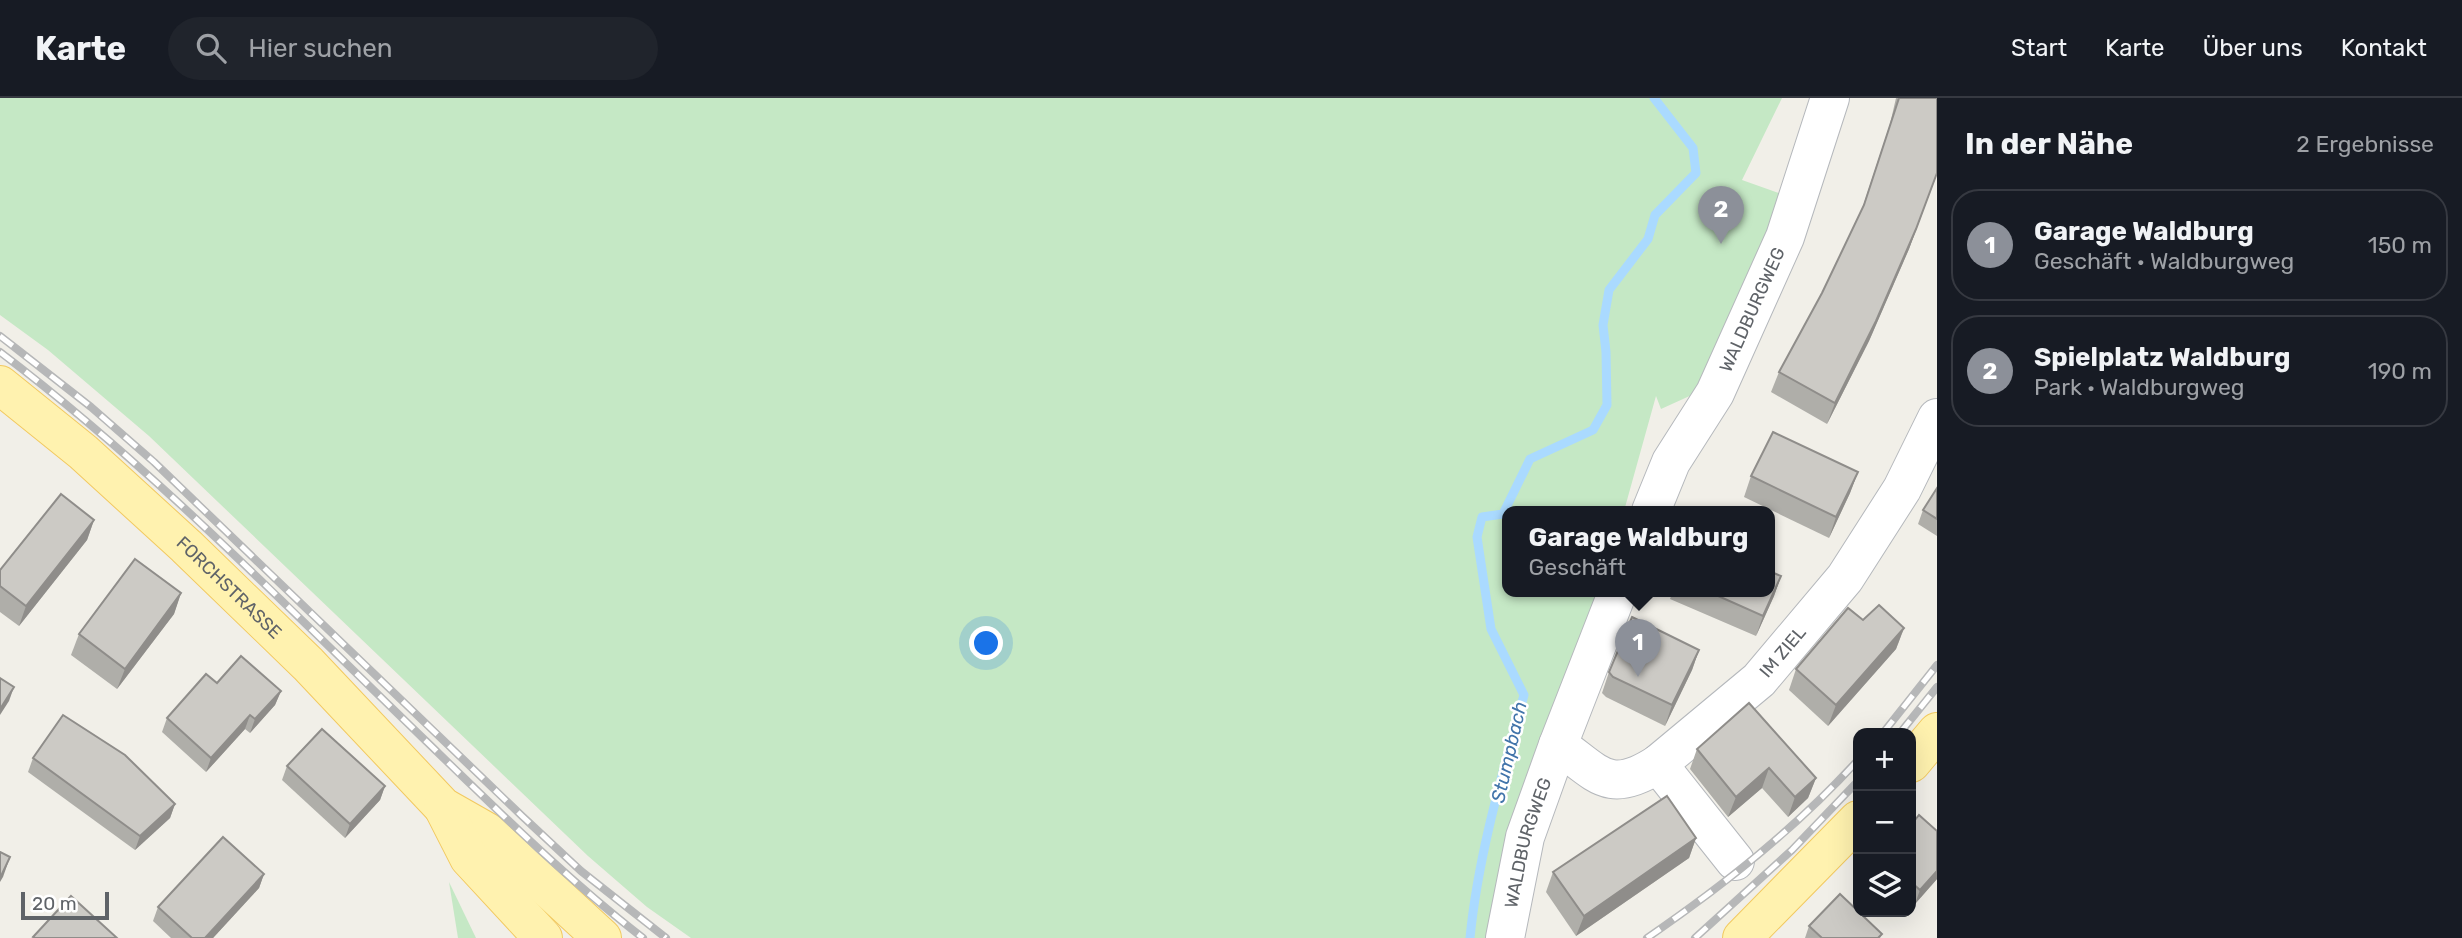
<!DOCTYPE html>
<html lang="de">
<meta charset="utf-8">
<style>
body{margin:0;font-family:Rubik,sans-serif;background:#20242c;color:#f1f3f6}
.controls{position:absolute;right:21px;bottom:21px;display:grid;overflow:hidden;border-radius:14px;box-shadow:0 7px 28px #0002}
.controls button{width:63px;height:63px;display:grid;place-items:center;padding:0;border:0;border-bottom:2px solid #363941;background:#171b24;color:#f1f3f6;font:35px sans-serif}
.scale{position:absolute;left:21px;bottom:18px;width:88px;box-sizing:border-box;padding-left:7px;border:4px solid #5f6368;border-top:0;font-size:19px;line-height:24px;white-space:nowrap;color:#5f6368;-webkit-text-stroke:5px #fff;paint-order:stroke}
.you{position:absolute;left:987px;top:546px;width:24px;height:24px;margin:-18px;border:5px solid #fff;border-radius:50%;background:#1a73e8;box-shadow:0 0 0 10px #1a73e833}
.badge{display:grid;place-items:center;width:46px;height:46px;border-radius:50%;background:#8c9099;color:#fff;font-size:23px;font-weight:700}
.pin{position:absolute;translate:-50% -58px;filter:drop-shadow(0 2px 4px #0008)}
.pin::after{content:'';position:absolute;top:37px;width:24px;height:21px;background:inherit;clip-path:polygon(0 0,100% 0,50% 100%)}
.popup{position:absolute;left:1502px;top:408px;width:273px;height:91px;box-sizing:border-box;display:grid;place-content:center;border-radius:14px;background:#171b24;filter:drop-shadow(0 2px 5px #0005);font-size:23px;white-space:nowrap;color:#9ea1a6}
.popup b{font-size:26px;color:#f1f3f6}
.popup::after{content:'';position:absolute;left:50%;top:100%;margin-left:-14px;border:14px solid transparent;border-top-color:#171b24}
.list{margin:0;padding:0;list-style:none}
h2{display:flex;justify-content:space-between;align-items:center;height:91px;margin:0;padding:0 28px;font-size:30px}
h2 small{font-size:23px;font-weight:400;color:#9ea1a6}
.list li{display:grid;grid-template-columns:46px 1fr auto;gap:21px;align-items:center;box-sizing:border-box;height:112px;margin:0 14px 14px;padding:0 14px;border:2px solid #363941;border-radius:28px}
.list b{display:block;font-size:26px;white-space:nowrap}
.list p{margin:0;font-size:23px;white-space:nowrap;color:#9ea1a6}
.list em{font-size:23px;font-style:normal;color:#9ea1a6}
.icon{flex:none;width:38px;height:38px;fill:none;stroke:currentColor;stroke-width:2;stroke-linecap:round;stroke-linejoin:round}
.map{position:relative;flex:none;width:1937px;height:840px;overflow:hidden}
header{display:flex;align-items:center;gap:42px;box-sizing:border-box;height:98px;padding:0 35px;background:#171b24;border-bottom:2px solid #363941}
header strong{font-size:33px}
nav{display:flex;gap:38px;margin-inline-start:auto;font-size:24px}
.search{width:490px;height:63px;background:#20242c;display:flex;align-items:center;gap:18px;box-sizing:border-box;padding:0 24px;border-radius:38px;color:#9ea1a6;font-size:26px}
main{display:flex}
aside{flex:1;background:#171b24}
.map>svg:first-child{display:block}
.green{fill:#c5e8c5}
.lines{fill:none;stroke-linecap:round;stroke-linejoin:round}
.stream{stroke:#aadaff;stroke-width:9}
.minor-casing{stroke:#b5b8bc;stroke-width:40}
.major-casing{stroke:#f2c960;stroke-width:40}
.minor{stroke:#fff;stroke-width:38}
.major{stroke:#fff2af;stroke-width:38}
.rail-casing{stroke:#b6b7b8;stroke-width:8}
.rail{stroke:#fff;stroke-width:5;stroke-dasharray:16;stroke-linecap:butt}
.wall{fill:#afaea9}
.shaded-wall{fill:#8f8d8a}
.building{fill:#cccac5;stroke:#8f8d8a;stroke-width:2}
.labels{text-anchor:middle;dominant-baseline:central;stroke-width:5;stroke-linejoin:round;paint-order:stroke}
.street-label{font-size:18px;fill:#5f6368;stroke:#fff}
.water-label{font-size:19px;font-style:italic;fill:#4174aa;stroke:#fff}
</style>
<header>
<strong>Karte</strong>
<div class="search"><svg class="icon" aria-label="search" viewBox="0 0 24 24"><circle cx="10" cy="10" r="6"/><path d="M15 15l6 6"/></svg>Hier suchen</div>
<nav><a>Start</a><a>Karte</a><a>Über uns</a><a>Kontakt</a></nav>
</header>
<main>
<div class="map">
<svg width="1937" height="840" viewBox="0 0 1937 840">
<rect width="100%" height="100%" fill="#f1efe8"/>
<g class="green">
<polygon points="0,0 1782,0 1742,82 1787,98 1705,291 1661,311 1656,298 1624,413 1507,413 1507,493 1602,493 1505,840 691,840 647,809 588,758 149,338 48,252 0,217"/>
<polygon points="449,784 476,840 458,840"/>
</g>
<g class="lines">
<path class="stream" d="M 1470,840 C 1478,758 1502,677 1524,597 L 1491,531 L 1477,439 L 1482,419 L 1503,416 L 1530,361 L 1593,332 L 1607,307 L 1606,254 L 1603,227 L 1609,192 L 1648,141 L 1655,117 L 1696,75 L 1693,50 L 1654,0"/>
<defs>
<g id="minor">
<path id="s1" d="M 1651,413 L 1671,364 L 1715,295 L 1785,139 L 1830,0"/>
<path id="s2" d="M 1558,647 C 1598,675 1608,698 1658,666 L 1759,582 L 1845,480 L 1902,391 L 1937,320"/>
<polyline points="1658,666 1735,763"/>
<path id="s3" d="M 1505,840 L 1525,739 L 1558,647 L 1618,493"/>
</g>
<g id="major">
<path id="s4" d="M 0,287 L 83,354 L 186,448 L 308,566 L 443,709 L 487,734 L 602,840"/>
<polyline points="1911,665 1937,634"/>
<polyline points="443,709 469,760 543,840"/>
<polyline points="1742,840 1858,722"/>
</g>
</defs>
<use href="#minor" class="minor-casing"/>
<use href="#major" class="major-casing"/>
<use href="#minor" class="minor"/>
<use href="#major" class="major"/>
<defs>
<g id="rail">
<polyline points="0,238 91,309 154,364 522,718 581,773 666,840"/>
<path d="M 0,254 C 154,371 288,510 427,644 C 497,712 566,780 643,840"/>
<polyline points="1883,635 1937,567"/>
<polyline points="1900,635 1937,589"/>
<path d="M 1647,840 C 1724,787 1795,731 1858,662"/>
<polyline points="1695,840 1792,752 1858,683"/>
</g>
</defs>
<use href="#rail" class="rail-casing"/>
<use href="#rail" class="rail"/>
</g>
<g class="wall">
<polygon points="1896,0 1937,0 1937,76 1909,151 1869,243 1827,326 1771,294 1779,274 1822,195 1862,111 1890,26"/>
<polygon points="1858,374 1850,395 1829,440 1744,399 1751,378"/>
<polygon points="1937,390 1937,438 1918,426 1923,412"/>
<polygon points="94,422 87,442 19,528 0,514 0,472"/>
<polygon points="1781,478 1774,498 1756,538 1670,501 1673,493 1769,493"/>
<polygon points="181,495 174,516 117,591 71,557 79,536"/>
<polygon points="1863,522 1904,530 1896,551 1828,628 1789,592 1796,571"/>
<polygon points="1699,552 1692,572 1665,628 1606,599 1602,595 1609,574"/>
<polygon points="217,585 281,593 275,607 250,635 245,631 206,674 162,634 167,620"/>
<polygon points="1697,651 1816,680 1808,700 1788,719 1762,690 1728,719 1690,671"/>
<polygon points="33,660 175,706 170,720 135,752 28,674"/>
<polygon points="287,668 385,688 380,702 345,740 282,682"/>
<polygon points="1911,727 1937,733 1937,781 1915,806 1911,803"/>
<polygon points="1696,740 1689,760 1576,838 1546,794 1553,774"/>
<polygon points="264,776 259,790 213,840 171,840 153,823 158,809"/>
<polygon points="1809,828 1882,836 1880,840 1805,840"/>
</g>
<g class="shaded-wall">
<polygon points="1937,75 1909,151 1869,243 1827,326 1835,305"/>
<polygon points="1858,374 1850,395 1829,440 1836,419"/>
<polygon points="94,422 87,442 19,528 26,508"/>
<polygon points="1781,478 1774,498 1756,538 1763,518"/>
<polygon points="181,495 174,516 117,591 125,571"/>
<polygon points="1904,530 1896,551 1828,628 1836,607"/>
<polygon points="1699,552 1692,572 1665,628 1672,607"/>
<polygon points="14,589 9,603 0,617 0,611"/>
<polygon points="281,593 275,607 250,635 255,621"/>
<polygon points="250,617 245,631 206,674 211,660"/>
<polygon points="1769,670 1762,690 1728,719 1736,699"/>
<polygon points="1816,680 1808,700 1788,719 1795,699"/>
<polygon points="385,688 380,702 345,740 350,726"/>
<polygon points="175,706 170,720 135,752 140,738"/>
<polygon points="1696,740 1689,760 1576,838 1584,818"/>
<polygon points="10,759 3,779 0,784 0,780"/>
<polygon points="1937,773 1937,781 1915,806 1920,792"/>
<polygon points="264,776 259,790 213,840 205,840"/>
</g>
<g class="building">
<polygon points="1899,0 1937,0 1937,75 1916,131 1876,223 1835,305 1779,274 1822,195 1864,107"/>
<polygon points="1773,334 1858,374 1836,419 1751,378"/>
<polygon points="1937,390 1937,421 1923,412"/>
<polygon points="61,396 94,422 26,508 0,488 0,472"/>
<polygon points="135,461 181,495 125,571 79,536"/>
<polygon points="1769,473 1781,478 1763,518 1707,493 1769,493"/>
<polygon points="1879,507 1904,530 1836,607 1796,571 1848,510 1863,522"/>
<polygon points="1632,519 1699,552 1672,607 1613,579 1609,574"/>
<polygon points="241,558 281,593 255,621 250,617 211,660 167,620 206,576 217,585"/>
<polygon points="0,580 14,589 0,611"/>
<polygon points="1749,605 1816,680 1795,699 1769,670 1736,699 1697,651"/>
<polygon points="63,617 125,657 175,706 140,738 33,660"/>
<polygon points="322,631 385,688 350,726 287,668"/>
<polygon points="1667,698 1696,740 1584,818 1553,774"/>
<polygon points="1919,717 1937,733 1937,773 1920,792 1911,784 1911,727"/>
<polygon points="223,739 264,776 205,840 192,840 158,809"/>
<polygon points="0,754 10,759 0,780"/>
<polygon points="1840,796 1882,836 1878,840 1822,840 1809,828"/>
<polygon points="71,798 117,840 35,840 33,839"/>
</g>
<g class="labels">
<g class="street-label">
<text stroke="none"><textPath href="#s1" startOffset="226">WALDBURGWEG</textPath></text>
<text stroke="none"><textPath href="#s4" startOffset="306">FORCHSTRASSE</textPath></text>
<text stroke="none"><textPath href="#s2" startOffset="282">IM ZIEL</textPath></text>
<text stroke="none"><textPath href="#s3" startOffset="98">WALDBURGWEG</textPath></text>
</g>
<g class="water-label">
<text transform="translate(1509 654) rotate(-77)">Stumpbach</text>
</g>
</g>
</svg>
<div class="controls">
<button>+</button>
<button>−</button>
<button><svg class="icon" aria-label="layers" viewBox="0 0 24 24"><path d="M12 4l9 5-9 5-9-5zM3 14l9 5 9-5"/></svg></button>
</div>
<div class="scale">20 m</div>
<div class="you"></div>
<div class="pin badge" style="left:1638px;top:579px">1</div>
<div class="popup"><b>Garage Waldburg</b>Geschäft</div>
<div class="pin badge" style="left:1721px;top:146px">2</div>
</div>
<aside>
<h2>In der Nähe<small>2 Ergebnisse</small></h2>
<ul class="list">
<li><span class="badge">1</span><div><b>Garage Waldburg</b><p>Geschäft · Waldburgweg</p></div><em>150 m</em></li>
<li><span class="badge">2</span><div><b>Spielplatz Waldburg</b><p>Park · Waldburgweg</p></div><em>190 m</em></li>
</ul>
</aside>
</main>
